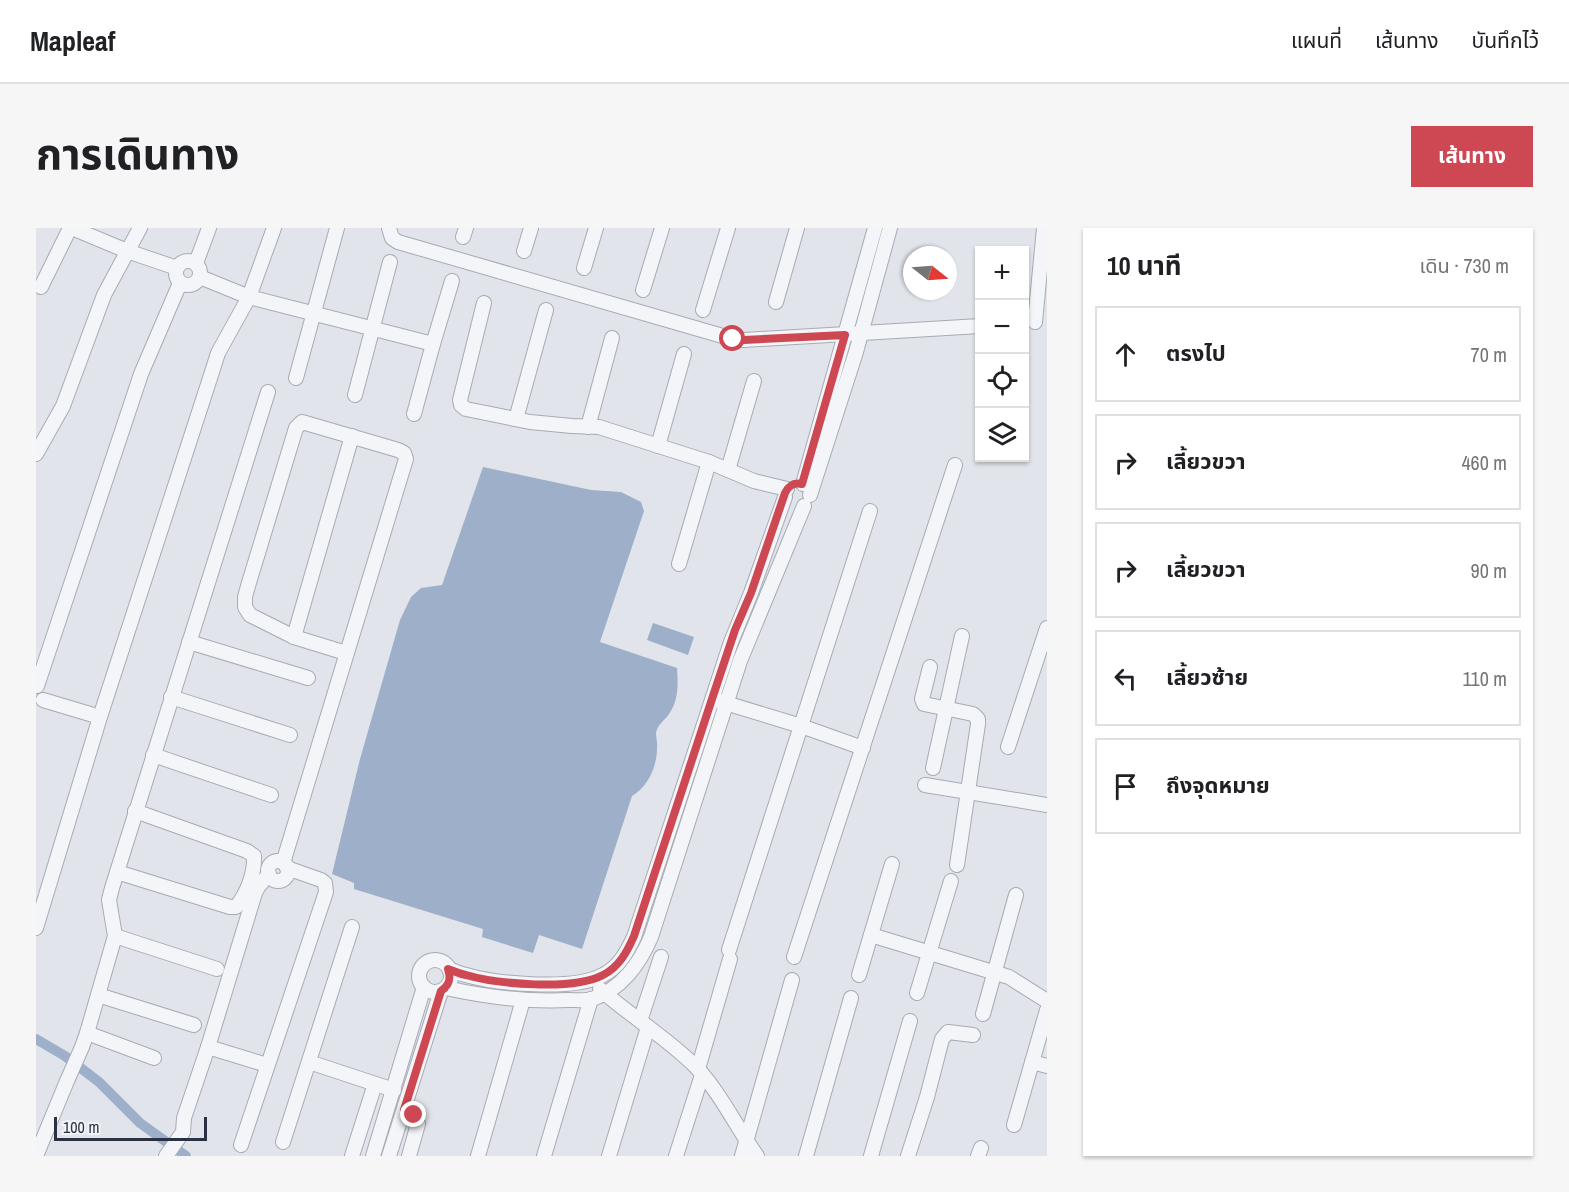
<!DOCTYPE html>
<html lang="th">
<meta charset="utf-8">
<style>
body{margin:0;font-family:"Archivo Narrow","Noto Sans Thai",sans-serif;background:#f6f6f6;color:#202124}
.controls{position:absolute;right:18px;top:18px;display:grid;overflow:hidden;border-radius:0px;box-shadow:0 2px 4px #0004}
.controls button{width:54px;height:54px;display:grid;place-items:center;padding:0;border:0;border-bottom:2px solid #e0e0e0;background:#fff;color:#202124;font:30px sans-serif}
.compass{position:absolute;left:867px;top:18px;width:54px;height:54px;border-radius:50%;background:#fff;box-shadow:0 2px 4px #0004;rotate:107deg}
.scale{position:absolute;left:18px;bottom:15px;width:153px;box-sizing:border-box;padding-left:6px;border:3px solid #2a3142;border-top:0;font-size:16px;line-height:21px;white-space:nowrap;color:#2a3142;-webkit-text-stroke:4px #f1f3f7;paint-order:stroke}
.stop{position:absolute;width:18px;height:18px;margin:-14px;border:4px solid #cd4853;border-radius:50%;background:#fff}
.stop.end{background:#cd4853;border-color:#fff;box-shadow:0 2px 6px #0008}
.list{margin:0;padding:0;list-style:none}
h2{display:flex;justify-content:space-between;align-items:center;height:78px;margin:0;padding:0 24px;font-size:26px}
h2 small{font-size:20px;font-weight:400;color:#757577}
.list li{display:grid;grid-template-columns:39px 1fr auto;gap:18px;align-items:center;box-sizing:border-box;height:96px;margin:0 12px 12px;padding:0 12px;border:2px solid #e0e0e0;border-radius:0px}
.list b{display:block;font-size:22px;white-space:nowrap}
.list em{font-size:20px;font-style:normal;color:#757577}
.icon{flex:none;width:33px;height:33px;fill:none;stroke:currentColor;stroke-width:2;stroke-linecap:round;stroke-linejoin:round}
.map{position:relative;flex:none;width:1011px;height:928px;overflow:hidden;border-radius:0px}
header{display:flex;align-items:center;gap:36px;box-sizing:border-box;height:84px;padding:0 30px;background:#fff;border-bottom:2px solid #e0e0e0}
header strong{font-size:28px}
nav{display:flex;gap:33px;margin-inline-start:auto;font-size:21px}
.intro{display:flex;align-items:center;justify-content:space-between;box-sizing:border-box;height:144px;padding:0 36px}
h1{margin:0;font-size:42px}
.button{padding:15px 27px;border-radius:0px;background:#cd4853;color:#fff;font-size:21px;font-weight:700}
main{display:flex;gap:36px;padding:0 36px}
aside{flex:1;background:#fff;border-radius:0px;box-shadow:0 2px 4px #0004}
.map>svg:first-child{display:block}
.water{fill:#9dafc9}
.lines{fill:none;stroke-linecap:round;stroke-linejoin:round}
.canal{stroke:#9dafc9;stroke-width:10}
.minor-casing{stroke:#a6abb4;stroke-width:16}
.minor{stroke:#f4f5f8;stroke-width:14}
.route{stroke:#cd4853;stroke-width:8}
</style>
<header>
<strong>Mapleaf</strong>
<nav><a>แผนที่</a><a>เส้นทาง</a><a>บันทึกไว้</a></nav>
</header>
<div class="intro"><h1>การเดินทาง</h1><a class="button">เส้นทาง</a></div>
<main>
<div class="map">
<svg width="1011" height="928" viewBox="0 0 1011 928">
<rect width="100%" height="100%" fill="#e1e4ea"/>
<g class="water">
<path d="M 447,239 L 555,262 L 585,264 L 605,274 L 608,283 L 564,414 L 641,440 C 642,455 643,472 633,486 C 629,492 621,497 620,505 C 620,509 621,512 621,515 C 622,536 614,557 596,568 L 546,721 L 503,707 L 497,725 L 446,709 L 447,701 L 318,661 L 318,655 L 296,646 L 324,531 L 364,392 L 375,369 L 385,360 L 406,357 Z"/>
<polygon points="617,395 658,409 652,427 611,412"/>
</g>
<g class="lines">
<polyline class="canal" points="0,811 29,828 63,854 104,895 150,928"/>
<defs>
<g id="minor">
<polyline points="36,0 91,23 141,40"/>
<polyline points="353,0 356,10 362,14 697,111 708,112 944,98"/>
<polyline points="427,9 430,0"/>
<polyline points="488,23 495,0"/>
<circle cx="152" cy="45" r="12"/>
<polyline points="160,35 173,0"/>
<polyline points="548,40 560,0"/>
<polyline points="164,49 213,69 397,116 378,186"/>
<polyline points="5,59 34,0"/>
<polyline points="607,62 626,0"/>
<polyline points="740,74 761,0"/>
<polyline points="448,75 424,172 425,177 430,181 494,194 536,198 563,199 673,234 718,253 751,261"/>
<polyline points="667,82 692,0"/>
<polyline points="999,94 1008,0"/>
<polyline points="397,116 416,53"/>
<polyline points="260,150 301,0"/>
<polyline points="319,167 354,34"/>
<polyline points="480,191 510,82"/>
<polyline points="552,199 576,110"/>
<polyline points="622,218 648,126"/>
<polyline points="0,226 27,178 68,67 104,0"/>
<polyline points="692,242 718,153"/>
<polyline points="767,256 839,0"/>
<polyline points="774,267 820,124 854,0"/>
<polyline points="643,336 673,234"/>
<polyline points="258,409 316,208"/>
<polyline points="153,414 272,450"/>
<polyline points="894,439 886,471 888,476 937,486 942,491 942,496 921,637"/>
<polyline points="1,458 105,146 144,55"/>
<polyline points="135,469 254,507"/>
<polyline points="7,472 64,489"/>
<polyline points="683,473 765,498 827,520"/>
<polyline points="972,519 1011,400"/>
<polyline points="117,527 235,567"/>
<polyline points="897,540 926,408"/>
<polyline points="889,557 1011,577"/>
<circle cx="242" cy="643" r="10"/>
<polyline points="247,635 370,231 368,225 362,222 266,194 260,200 212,358 209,369 209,379 214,387 258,409 310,425"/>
<path d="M 81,644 L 194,679 L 200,679 C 211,666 219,645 218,628 L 211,623 L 99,583"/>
<polyline points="0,700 64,489 176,144 182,125 213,69 238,0"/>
<polyline points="835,707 973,749 1011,773"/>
<polyline points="79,708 181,741"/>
<polyline points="693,722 834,283"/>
<polyline points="758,729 919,237"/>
<circle cx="399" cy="748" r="16"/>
<path d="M 413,741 C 418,743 424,746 430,747 C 461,756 538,763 567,747 C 583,739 591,724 598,709 L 695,414 L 715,365 L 749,269"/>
<polyline points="823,747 856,636"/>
<path d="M 410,760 C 450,769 492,774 533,772 C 541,772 550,773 556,771 C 585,762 604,735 615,709 L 704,433 L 768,278"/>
<path d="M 564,761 C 595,789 632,810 661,840 C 685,866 701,900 721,928"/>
<polyline points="881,765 915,653"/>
<polyline points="62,767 158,797"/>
<polyline points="947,786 980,667"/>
<polyline points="604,793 625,729"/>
<polyline points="51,805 118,830"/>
<polyline points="172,819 231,837"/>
<polyline points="273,834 358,862"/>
<polyline points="996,834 1011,838"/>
<polyline points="662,841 694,731"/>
<polyline points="368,882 378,887 382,896 373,928"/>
<polyline points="978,897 1011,782"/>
<polyline points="247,914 316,699"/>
<polyline points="205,917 290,664 289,655 285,652 251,640"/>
<polyline points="0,928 31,853 46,819 51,805 79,708 73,672 76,660 232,164"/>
<polyline points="130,928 147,904 148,890 172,819 219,665 222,659 233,646"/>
<polyline points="316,928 339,856"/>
<polyline points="337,928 388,759"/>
<polyline points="353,928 405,763"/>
<polyline points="442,928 487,772"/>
<polyline points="508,928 555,771"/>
<polyline points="573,928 612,799"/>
<polyline points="640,928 666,847"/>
<polyline points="706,928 756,752"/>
<polyline points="770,928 815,770"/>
<polyline points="835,928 874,793"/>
<polyline points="872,928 891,869 906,811 912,804 937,807"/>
<polyline points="942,928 945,920"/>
</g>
</defs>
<use href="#minor" class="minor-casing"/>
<use href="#minor" class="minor"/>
</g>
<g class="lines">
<path class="route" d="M 378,887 L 368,882 L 405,763 C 414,757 415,750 412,741 C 418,743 424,746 430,747 C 461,756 537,763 567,747 C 583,739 591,724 598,708 L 676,471 L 699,402 L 715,365 L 749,265 C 753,257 758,254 766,256 L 809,107 L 708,112 L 697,111"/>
</g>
</svg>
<div class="controls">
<button>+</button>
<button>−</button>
<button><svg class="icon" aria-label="locate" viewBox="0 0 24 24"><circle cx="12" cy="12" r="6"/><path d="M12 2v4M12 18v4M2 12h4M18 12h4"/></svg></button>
<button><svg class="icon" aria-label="layers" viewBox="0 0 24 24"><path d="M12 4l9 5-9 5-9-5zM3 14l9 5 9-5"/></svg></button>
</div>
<svg class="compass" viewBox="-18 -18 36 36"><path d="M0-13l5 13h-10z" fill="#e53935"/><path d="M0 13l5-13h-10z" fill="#757577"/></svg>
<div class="scale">100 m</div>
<div class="stop" style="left:697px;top:111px"></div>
<div class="stop end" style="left:378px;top:887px"></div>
</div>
<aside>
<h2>10 นาที<small>เดิน · 730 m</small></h2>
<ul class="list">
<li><svg class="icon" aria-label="ahead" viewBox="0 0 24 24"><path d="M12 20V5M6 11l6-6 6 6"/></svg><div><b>ตรงไป</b></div><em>70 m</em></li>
<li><svg class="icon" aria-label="right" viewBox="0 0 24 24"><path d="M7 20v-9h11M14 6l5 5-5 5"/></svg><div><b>เลี้ยวขวา</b></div><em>460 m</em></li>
<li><svg class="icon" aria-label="right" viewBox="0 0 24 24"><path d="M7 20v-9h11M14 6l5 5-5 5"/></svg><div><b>เลี้ยวขวา</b></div><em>90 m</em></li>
<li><svg class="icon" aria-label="left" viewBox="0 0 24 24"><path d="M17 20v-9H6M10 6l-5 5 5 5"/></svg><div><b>เลี้ยวซ้าย</b></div><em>110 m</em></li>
<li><svg class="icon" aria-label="arrive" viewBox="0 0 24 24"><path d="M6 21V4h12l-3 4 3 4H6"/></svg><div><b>ถึงจุดหมาย</b></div></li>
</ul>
</aside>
</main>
